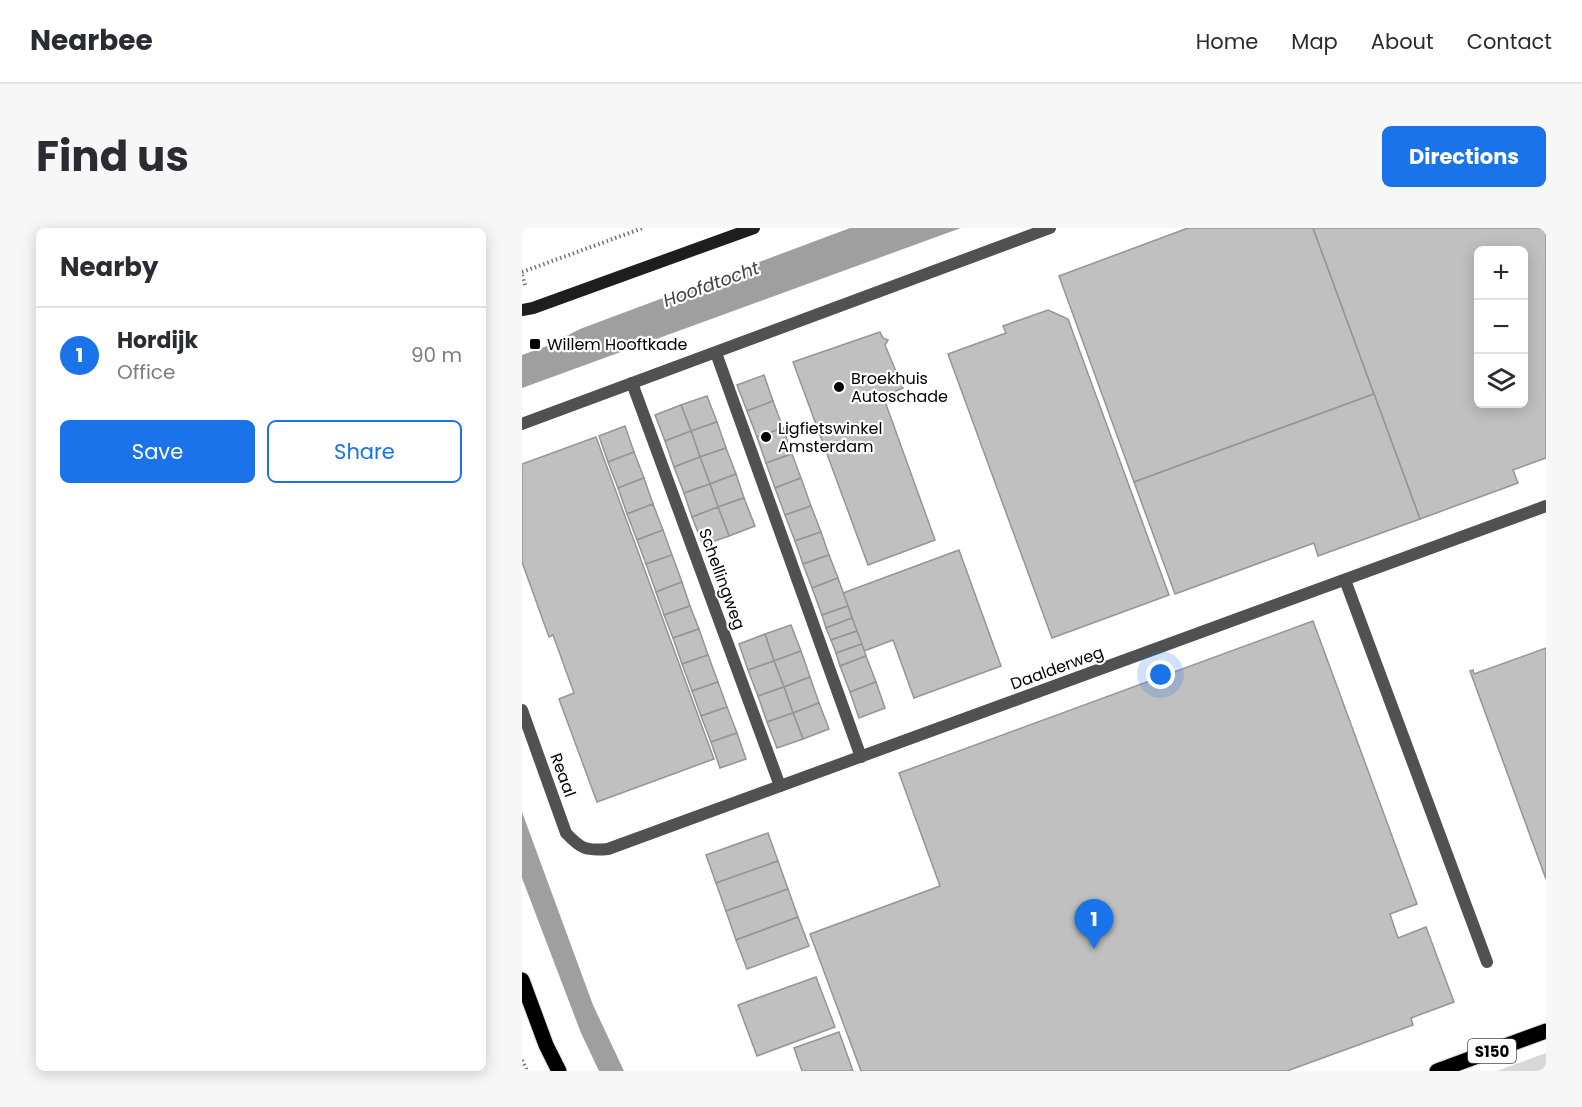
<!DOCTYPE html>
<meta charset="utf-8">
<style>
body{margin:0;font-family:Poppins,sans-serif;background:#f7f7f7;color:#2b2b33}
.controls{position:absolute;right:18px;top:18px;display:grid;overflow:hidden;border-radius:9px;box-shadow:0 3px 15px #0003}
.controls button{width:54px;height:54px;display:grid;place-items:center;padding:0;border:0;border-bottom:2px solid #e1e1e2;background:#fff;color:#2b2b33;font:30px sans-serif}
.you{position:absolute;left:639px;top:447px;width:21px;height:21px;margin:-15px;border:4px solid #fff;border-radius:50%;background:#1a73e8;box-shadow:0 0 0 9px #1a73e833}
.badge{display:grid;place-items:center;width:39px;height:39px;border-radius:50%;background:#1a73e8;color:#fff;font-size:20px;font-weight:700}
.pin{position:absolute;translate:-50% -50px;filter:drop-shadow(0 2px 3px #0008)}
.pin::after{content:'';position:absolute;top:32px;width:21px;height:18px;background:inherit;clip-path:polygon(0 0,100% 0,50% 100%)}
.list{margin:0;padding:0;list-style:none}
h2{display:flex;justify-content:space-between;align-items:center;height:78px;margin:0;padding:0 24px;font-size:26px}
h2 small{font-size:20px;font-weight:400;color:#7c7c81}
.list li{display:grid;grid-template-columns:39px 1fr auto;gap:18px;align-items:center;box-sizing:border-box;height:96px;padding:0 24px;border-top:2px solid #e1e1e2}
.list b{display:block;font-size:22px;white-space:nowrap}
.list p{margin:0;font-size:20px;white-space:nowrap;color:#7c7c81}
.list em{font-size:20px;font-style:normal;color:#7c7c81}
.actions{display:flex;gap:12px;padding:18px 24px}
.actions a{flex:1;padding:14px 0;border:2px solid #1a73e8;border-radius:9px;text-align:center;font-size:21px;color:#1a73e8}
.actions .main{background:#1a73e8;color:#fff}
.icon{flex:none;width:33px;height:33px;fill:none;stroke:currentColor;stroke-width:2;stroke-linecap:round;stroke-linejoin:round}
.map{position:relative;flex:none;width:1024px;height:843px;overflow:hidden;border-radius:9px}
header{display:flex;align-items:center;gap:36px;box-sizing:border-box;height:84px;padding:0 30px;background:#fff;border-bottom:2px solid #e1e1e2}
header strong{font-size:28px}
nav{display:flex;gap:33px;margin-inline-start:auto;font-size:21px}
.intro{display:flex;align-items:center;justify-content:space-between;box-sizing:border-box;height:144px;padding:0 36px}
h1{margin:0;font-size:42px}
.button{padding:15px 27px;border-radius:9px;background:#1a73e8;color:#fff;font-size:21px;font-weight:700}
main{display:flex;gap:36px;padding:0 36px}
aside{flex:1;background:#fff;border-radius:9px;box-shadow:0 3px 15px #0003}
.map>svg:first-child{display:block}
.green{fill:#d8d8d8}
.water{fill:#9f9f9f}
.building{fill:#c0c0c0;stroke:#959595;stroke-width:1.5;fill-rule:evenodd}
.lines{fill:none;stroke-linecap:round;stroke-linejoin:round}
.primary-casing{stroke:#dbdbdb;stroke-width:17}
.path{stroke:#737373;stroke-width:4;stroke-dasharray:1.5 3;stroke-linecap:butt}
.service{stroke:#515151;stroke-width:12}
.minor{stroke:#515151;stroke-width:12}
.secondary{stroke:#1e1e1e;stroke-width:12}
.primary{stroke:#000;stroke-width:15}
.poi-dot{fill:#000;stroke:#fff;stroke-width:2}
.labels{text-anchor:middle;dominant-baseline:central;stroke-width:4.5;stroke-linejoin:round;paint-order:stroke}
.shield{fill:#fff;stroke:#4c4c4c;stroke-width:1.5}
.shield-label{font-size:15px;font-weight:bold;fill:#000}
.poi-label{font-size:16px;fill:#000;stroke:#fff;text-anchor:start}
.street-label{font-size:16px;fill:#000;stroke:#fff}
.water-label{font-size:18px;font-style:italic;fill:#404040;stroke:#fff}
</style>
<header>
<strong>Nearbee</strong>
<nav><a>Home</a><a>Map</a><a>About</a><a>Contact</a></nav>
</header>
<div class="intro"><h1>Find us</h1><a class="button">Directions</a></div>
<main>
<aside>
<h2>Nearby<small></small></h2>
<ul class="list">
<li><span class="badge">1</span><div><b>Hordijk</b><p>Office</p></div><em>90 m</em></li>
</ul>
<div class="actions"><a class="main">Save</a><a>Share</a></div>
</aside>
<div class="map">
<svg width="1024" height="843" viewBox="0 0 1024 843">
<rect width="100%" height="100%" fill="#fff"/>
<polygon class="green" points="1024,825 1024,843 975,843 1021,826"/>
<g class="water">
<polygon points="328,0 439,0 0,160 0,127 25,118 58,101"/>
<polygon points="0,584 71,777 102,843 77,843 59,805 0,650"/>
</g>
<g class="building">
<polygon points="666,0 791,0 852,166 612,254 537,48"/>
<path d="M 791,0 L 1024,0 L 1024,230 L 991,242 L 996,255 L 898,291 ZM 957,22 L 1002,22 L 1002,176 L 957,176 Z"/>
<polygon points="526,82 546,91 647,367 530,410 426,126 484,105 481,98"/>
<polygon points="358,104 361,110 366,112 363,117 381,160 361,168 413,312 346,337 271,134"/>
<polygon points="242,147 251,173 225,183 215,157"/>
<polygon points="852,166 898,291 796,328 792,315 653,366 612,254"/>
<polygon points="185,168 195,194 169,203 159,177"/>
<polygon points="251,173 261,200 235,209 225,183"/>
<polygon points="159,177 169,203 143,213 133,187"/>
<polygon points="195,194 204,220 178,229 169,203"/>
<polygon points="103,198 112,224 86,234 77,208"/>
<polygon points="261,200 270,226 244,235 235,209"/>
<polygon points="169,203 178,229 152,239 143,213"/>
<polygon points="74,209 192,531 75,574 37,471 52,465 31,407 27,409 0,334 0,236"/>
<polygon points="204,220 214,246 188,256 178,229"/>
<polygon points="112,224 122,250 96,260 86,234"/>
<polygon points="270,226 279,250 253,260 244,235"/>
<polygon points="178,229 188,256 162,265 152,239"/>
<polygon points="214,246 222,270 196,279 188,256"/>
<polygon points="122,250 131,276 105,286 96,260"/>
<polygon points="279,250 289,278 263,287 253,260"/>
<polygon points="188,256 196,279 170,289 162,265"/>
<polygon points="222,270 233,298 207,308 196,279"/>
<polygon points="131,276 141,302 115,312 105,286"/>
<polygon points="289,278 299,304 273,313 263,287"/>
<polygon points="196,279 207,308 181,317 170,289"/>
<polygon points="141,302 150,327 124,336 115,312"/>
<polygon points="299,304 307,327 281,336 273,313"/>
<polygon points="437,322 479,438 392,470 371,412 342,423 321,365"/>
<polygon points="150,327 160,354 134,364 124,336"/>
<polygon points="307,327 316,350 290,360 281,336"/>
<polygon points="316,350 326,378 300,387 290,360"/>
<polygon points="160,354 168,378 142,387 134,364"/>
<polygon points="168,378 177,401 151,410 142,387"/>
<polygon points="326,378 330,390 304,400 300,387"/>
<polygon points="330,390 335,403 309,412 304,400"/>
<polygon points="791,393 895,676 868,686 876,710 904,699 932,774 889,790 891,797 765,843 339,843 288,706 418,658 377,545"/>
<polygon points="269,397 279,423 252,433 243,406"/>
<polygon points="177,401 186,427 160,436 151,410"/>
<polygon points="335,403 340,416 314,425 309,412"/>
<polygon points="243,406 252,433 226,442 217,416"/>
<polygon points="340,416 344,428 318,438 314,425"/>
<polygon points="1024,420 1024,651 948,443 951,442 952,446"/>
<polygon points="279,423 288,449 262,459 252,433"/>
<polygon points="186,427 196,454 170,463 160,436"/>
<polygon points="344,428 354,454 328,464 318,438"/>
<polygon points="252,433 262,459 236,468 226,442"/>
<polygon points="288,449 297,475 271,485 262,459"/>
<polygon points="196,454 205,479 179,488 170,463"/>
<polygon points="354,454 363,480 337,490 328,464"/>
<polygon points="262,459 271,485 245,494 236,468"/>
<polygon points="297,475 307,501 281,511 271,485"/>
<polygon points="205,479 215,505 189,514 179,488"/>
<polygon points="271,485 281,511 255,520 245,494"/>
<polygon points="215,505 224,531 198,540 189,514"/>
<polygon points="246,605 256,633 194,655 184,627"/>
<polygon points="256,633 266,661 204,683 194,655"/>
<polygon points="266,661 276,689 214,712 204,683"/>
<polygon points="276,689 287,718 225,741 214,712"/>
<polygon points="294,749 313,799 235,828 216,777"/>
<polygon points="317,804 331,843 280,843 272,820"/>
</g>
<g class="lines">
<defs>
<g id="primary">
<polyline points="0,752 24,817 37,843"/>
<polyline points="915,843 1024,803"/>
</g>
</defs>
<use href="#primary" class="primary-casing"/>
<g class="path">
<polyline points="0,44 121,0"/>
<polyline points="0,47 3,57"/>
<polyline points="0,832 5,843"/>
</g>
<polyline class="service" points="823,352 965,734"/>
<g class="minor">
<polyline points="194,125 339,529"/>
<polyline points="110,155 258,558"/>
<polyline points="0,196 528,0"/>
<path d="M 0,482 L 44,605 C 59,621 64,623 86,621 L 1024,278"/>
</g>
<polyline class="secondary" points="0,82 11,80 232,0"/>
<use href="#primary" class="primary"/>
</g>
<g class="poi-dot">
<rect x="7" y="110" width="12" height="12" rx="3"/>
<circle cx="317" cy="159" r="6"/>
<circle cx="244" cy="209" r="6"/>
</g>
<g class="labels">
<rect class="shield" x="946" y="811" width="48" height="24" rx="4.5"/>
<g class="shield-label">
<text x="970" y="823">S150</text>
</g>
<g class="poi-label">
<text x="25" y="116">Willem Hooftkade</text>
<text x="329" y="150">Broekhuis<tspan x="329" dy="18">Autoschade</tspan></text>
<text x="256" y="200">Ligfietswinkel<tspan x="256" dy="18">Amsterdam</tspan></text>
</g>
<g class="street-label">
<text transform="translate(200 351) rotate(70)">Schellingweg</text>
<text transform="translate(535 440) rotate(-20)">Daalderweg</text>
<text transform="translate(41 547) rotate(70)">Reaal</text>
</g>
<g class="water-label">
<text transform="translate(189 56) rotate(-20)">Hoofdtocht</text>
</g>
</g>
</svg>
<div class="controls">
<button>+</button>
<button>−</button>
<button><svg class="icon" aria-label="layers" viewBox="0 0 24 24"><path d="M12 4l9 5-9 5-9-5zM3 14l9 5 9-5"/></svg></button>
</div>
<div class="you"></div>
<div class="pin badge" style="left:572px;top:721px">1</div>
</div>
</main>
